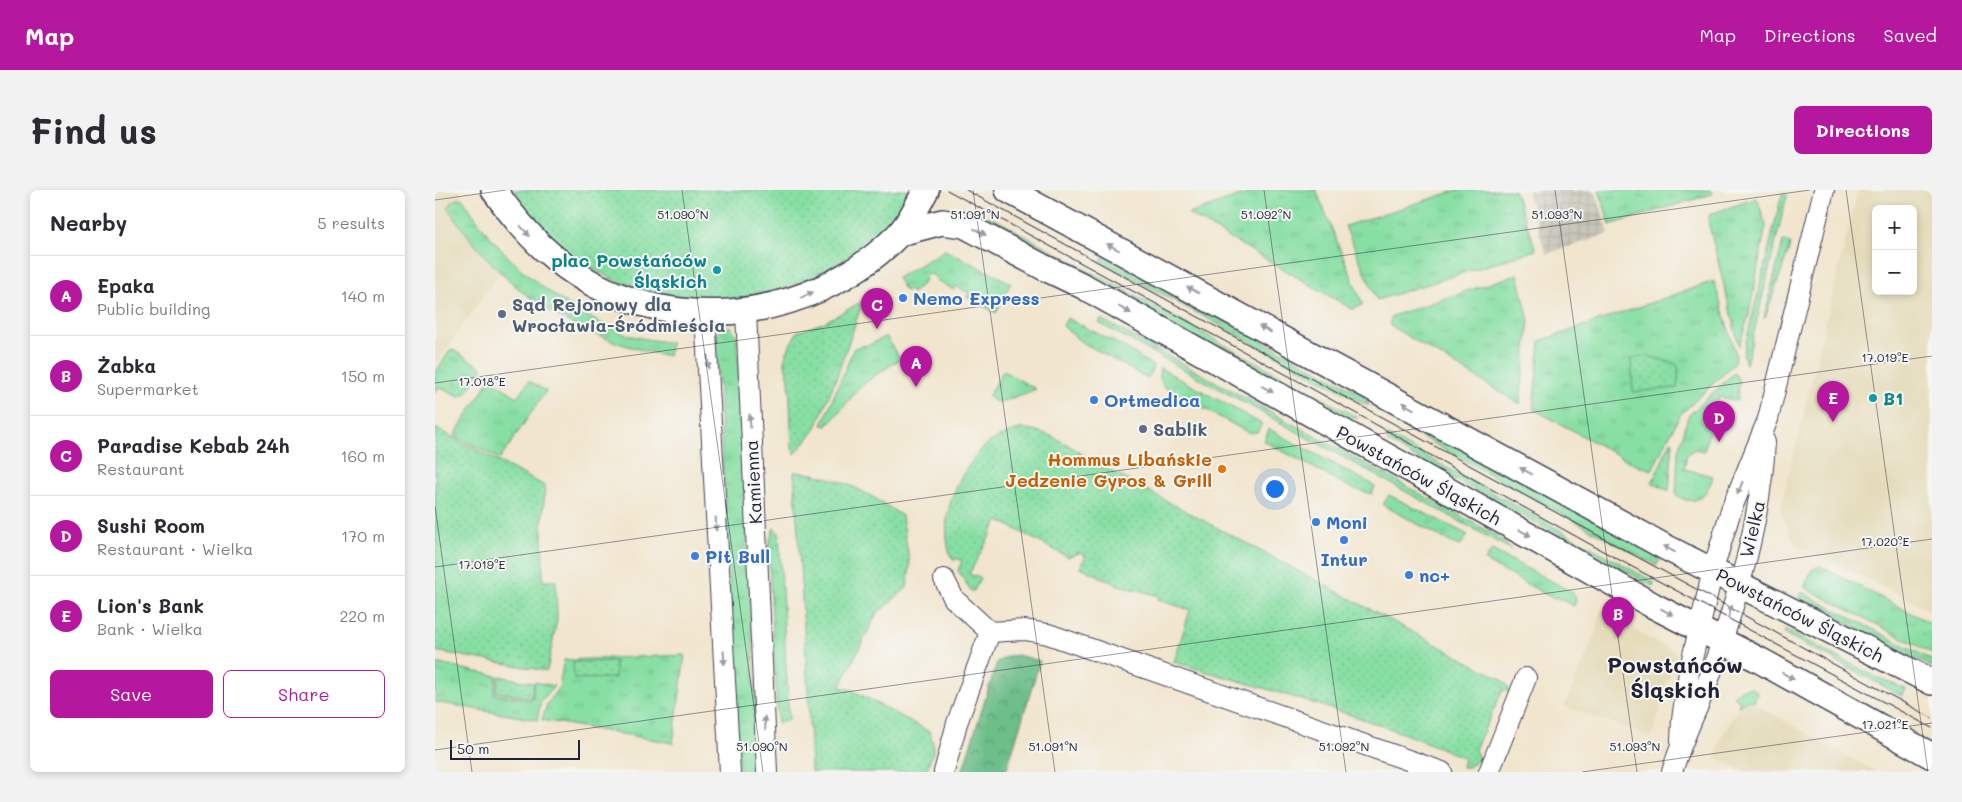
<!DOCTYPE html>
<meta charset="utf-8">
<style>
body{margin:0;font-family:Mali,sans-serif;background:#f2f2f3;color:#2b2b33}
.controls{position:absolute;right:15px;top:15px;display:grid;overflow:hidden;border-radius:8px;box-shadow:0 2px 8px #0003}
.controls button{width:45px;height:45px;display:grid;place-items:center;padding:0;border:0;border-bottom:1px solid #e1e1e2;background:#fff;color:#2b2b33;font:25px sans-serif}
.scale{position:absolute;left:15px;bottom:12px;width:130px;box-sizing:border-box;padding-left:5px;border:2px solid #22223b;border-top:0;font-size:14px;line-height:18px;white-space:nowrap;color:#22223b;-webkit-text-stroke:4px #f6f6f2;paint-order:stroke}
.you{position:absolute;left:839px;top:298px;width:18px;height:18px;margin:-12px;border:4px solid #fff;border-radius:50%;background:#1a73e8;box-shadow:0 0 0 8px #1a73e833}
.badge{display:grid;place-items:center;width:32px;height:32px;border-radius:50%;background:#b5179e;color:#fff;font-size:16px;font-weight:700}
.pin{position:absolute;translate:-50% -41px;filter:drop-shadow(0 1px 2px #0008)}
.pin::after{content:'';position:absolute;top:26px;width:18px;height:15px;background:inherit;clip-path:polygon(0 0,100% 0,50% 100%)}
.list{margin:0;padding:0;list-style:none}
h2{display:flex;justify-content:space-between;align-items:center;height:65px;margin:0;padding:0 20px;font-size:21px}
h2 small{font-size:16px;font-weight:400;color:#7c7c81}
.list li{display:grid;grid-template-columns:32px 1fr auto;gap:15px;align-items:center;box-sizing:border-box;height:80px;padding:0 20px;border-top:1px solid #e1e1e2}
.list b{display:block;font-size:19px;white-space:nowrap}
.list p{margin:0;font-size:16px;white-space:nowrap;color:#7c7c81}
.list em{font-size:16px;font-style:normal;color:#7c7c81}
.actions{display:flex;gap:10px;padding:15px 20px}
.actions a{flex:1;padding:11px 0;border:1px solid #b5179e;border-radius:8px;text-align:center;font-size:18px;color:#b5179e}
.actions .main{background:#b5179e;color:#fff}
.map{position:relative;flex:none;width:1497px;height:582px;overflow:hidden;border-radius:8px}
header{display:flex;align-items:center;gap:30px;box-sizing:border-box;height:70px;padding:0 25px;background:#b5179e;color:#fff}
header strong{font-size:24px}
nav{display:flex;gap:28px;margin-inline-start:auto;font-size:18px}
.intro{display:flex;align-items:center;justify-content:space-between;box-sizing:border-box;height:120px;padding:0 30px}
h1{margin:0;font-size:35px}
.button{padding:12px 22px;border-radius:8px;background:#b5179e;color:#fff;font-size:18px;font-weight:700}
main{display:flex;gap:30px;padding:0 30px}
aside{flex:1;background:#fff;border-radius:8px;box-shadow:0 2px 8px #0003}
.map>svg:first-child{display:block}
.built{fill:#e5dbba;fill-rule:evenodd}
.industrial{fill:url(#industrial-grid)}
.grass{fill:url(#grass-tufts);stroke:#54806f}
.forest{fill:url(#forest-crowns);stroke:#487062}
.park{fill:url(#park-dots);stroke:#54806f}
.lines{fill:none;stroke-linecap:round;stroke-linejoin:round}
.minor-casing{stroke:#413f51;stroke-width:22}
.major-casing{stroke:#413f51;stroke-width:28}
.minor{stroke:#fff;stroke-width:20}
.major{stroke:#fff;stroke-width:25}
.tram{stroke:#22223b;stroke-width:1}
.oneway{fill:#9c9ca7}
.ticks{fill:none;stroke:#22223b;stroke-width:1;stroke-opacity:0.45}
.culture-dot{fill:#0f9aa8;stroke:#f6f6f2;stroke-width:2}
.shop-dot{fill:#3f7fe0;stroke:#f6f6f2;stroke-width:2}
.service-dot{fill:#5c6f8a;stroke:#f6f6f2;stroke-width:2}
.food-dot{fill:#e8710a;stroke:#f6f6f2;stroke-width:2}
.labels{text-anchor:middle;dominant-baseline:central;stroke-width:4;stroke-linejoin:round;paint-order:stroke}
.culture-label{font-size:18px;font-weight:bold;fill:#0d838f;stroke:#f6f6f2;text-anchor:end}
.shop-label{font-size:18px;font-weight:bold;fill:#366cbe;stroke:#f6f6f2;text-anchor:start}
.service-label{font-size:18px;font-weight:bold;fill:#4e5e75;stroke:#f6f6f2;text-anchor:start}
.food-label{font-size:18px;font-weight:bold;fill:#c56008;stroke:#f6f6f2;text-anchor:end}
.street-label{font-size:18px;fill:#22223b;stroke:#f6f6f2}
.district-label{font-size:22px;font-weight:bold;fill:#22223b;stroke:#f6f6f2}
.ticks-label{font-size:12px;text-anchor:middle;fill:#22223b;stroke:#f6f6f2;stroke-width:4;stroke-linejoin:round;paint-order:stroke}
</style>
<header>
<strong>Map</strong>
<nav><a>Map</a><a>Directions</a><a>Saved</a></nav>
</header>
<div class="intro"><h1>Find us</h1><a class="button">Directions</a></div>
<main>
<aside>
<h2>Nearby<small>5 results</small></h2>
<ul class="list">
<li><span class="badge">A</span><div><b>Epaka</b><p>Public building</p></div><em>140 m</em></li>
<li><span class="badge">B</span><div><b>Żabka</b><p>Supermarket</p></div><em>150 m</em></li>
<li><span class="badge">C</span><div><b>Paradise Kebab 24h</b><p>Restaurant</p></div><em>160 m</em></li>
<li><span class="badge">D</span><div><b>Sushi Room</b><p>Restaurant · Wielka</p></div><em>170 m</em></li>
<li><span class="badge">E</span><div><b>Lion's Bank</b><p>Bank · Wielka</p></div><em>220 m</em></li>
</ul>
<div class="actions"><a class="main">Save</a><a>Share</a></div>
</aside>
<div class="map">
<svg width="1497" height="582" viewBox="0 0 1497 582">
<defs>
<pattern id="industrial-grid" width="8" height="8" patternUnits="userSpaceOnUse" patternTransform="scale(1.25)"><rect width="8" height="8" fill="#c7c5b8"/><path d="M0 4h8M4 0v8" fill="none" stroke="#aba99f"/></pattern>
<pattern id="grass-tufts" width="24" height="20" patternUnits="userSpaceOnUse" patternTransform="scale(1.25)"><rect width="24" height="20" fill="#87dfa3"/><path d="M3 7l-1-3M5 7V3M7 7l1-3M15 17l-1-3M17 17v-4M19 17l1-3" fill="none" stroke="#74bf8d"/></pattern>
<pattern id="forest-crowns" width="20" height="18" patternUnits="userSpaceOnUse" patternTransform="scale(1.25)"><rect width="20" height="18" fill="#6dbe89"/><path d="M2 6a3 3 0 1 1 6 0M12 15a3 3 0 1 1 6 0" fill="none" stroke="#599a71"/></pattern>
<pattern id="park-dots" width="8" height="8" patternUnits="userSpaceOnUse" patternTransform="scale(1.25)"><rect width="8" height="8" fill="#87dfa3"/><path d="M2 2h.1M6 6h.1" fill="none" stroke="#74bf8d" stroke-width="1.8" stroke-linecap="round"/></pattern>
</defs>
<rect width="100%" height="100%" fill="#f6f6f2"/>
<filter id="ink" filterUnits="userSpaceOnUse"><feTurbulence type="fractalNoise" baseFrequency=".02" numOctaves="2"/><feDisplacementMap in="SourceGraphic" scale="10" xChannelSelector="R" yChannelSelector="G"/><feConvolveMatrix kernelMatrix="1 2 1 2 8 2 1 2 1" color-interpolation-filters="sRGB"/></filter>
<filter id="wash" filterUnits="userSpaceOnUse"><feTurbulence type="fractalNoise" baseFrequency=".0096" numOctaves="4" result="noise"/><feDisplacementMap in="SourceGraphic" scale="20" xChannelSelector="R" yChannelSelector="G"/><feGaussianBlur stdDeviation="1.12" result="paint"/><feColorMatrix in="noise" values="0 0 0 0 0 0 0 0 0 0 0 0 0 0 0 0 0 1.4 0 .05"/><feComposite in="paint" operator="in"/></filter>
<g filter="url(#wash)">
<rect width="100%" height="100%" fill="#f1e5cd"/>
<g class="built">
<polygon points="0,0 24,0 45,34 75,70 60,89 0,176"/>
<path d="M 1423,0 L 1497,0 L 1497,421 L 1360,354 L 1345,320 ZM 1441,19 L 1478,19 L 1478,101 L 1441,101 Z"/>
<polygon points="1166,420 1206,444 1241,462 1217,547 1129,516 1160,445"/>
<polygon points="1314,511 1418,569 1442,582 1311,582 1301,578 1281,567 1285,550 1305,515"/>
</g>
<polygon class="industrial" points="1092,0 1160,0 1174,44 1111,64"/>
<g class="grass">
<polygon points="823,0 881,0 928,115 917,119 753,24"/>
<polygon points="1023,0 1079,0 1101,60 942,110 910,36"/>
<polygon points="1164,0 1275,0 1277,4 1175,35"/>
<polygon points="1347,4 1352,5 1311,175 1308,164"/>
<polygon points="1322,8 1331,35 1314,125 1304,156 1273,31 1275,24"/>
<path d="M 22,9 L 28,9 C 60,59 95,93 146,122 C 160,130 175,139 190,144 C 205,149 221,150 236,153 L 233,166 C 134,146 69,102 13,18 L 17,12 Z"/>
<polygon points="554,26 923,228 904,227 550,33"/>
<polygon points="1348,51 1356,53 1330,128 1329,128"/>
<polygon points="510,60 576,93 561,123 532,107 534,103 521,96 519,100 503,91 497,84 491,85 488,93 477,103 474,99 470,101 462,88"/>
<polygon points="669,66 928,205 934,216 666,71"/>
<polygon points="1083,84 1094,131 1085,214 954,135 957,126"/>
<polygon points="1279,91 1301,165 1298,175 1245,225 1217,280 1201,275 1098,219 1105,151"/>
<polygon points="632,128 691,158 718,176 713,189 645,151 628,136"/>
<polygon points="666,129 1062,346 1077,360 664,133"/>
<polygon points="287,137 296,137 302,148 324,582 304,582 281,145"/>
<polygon points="451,146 465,169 427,195 392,236 387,235 419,158 436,154"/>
<polygon points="16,159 48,178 30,204 24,206 4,197 0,202 0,183"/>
<polygon points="725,178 827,234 822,242 814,243 729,197 724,186"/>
<polygon points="568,181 601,199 564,213 553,207"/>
<path d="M 1299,183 L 1304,190 L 1302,211 L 1284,207 L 1269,261 L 1260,259 L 1252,264 L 1249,279 L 1278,286 C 1273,304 1260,319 1241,305 L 1243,262 L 1253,226 Z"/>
<polygon points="55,189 82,207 94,191 111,201 65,269 19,246"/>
<polygon points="960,227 975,231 1224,366 1225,370 1222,375 1211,370 958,231"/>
<polygon points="834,239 940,296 937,304 916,298 829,251"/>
<polygon points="952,245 1214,389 1219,392 1218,396 968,261 953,252"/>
<polygon points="1236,251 1238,252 1234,301 1217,293"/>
<polygon points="954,305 1033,345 1025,356 1017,353 948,315"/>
<polygon points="339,338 344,343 354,529 343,534 333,355"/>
<polygon points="1057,360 1137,402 1141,409 1139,416 1121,407 1119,409 1050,371"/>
<polygon points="1385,376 1497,434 1497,463 1369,397 1377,380"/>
<polygon points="1366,402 1497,470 1497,477 1363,408"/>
<polygon points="1351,440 1441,487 1471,499 1467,506 1348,443"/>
<polygon points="250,465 238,553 107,530 112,514 124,497 129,470"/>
<polygon points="0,473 62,486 59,504 97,510 100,492 119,496 106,511 102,530 0,512"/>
<path d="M 1317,498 L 1323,503 L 1319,512 L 1314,510 L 1303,516 L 1305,510 L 1298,507 C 1303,500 1308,498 1317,498 Z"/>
</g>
<polygon class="forest" points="583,465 605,471 571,582 527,582 562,472 573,466"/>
<g class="park">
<path d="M 72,0 L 480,0 C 418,97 288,136 182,91 C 156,79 126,62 106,41 C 94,28 83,14 72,0 Z"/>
<polygon points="428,111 402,186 380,240 360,264 357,258 354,190 349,170 355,155 362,142 390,132"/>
<polygon points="1212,166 1241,174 1244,179 1242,198 1198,202 1196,169"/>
<polygon points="0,238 110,296 107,337 108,391 121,391 122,429 112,481 0,461"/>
<path d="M 585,239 C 615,238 643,263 668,277 L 1066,489 L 1072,495 L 1075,502 L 1068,500 L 1040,559 L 1044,569 L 1034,577 L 1027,577 L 1029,568 C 936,527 837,501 739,472 L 755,420 L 723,410 L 724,406 L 683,395 L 645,377 L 651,366 L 644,363 L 633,367 L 567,332 L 563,331 L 534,384 L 545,388 L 539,401 L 536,401 L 523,380 L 527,371 L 521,368 L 519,371 C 514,365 513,357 512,349 C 508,315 526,280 550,256 C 560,247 573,244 585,239 Z"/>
<path d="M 359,282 C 400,284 435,303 467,326 L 475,376 L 472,398 L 442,423 L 405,497 L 417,500 L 495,542 L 499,558 L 491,582 L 376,582 L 373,502 Z"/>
<polygon points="180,471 180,488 139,489 138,472"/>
<polygon points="64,486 99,493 96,508 61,502"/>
</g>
</g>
<g filter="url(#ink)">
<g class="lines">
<defs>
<g id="minor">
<polyline points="311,122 332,582"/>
<polyline points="270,123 295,582"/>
<polyline points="509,389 519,409 555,442 590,440 613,444 1007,582"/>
<polyline points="1246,551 1247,529 1254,482 1278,380 1296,320 1333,229 1389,0"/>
<polyline points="509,582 522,533 555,442"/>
<polyline points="1054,582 1091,488"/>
<path d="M 1237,582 C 1247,548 1264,517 1276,483 C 1302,410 1326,330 1330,252"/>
</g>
<g id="major">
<path d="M 59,0 C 77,26 97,50 122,70 C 223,151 374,135 463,45 C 475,33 483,14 491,0"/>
<polyline points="573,0 1230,357 1497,492"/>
<polyline points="465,43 507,32 529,35 608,77 648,96 1219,416 1326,471 1497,566"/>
</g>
</defs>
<use href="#minor" class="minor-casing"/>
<use href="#major" class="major-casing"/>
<use href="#minor" class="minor"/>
<use href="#major" class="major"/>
<g class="tram">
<polyline points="512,0 863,191 1151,352 1497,538"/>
<polyline points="531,0 1497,528"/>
</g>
</g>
<defs><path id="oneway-solid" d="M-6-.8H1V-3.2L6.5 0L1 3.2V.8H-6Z" transform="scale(1.25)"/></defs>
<g class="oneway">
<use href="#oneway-solid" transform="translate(90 41) rotate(49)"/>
<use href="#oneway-solid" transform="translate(545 42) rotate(28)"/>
<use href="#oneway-solid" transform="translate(678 57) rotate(-152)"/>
<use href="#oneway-solid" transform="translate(758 100) rotate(-152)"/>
<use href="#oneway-solid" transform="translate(372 105) rotate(-25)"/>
<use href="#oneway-solid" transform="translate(690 120) rotate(29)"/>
<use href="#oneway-solid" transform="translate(830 139) rotate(-152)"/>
<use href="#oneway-solid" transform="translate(273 172) rotate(87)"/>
<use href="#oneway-solid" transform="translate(832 199) rotate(29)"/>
<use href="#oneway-solid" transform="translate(973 216) rotate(-151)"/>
<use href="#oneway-solid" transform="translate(315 231) rotate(-93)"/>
<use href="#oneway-solid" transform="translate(1091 281) rotate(-151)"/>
<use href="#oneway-solid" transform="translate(1305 298) rotate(112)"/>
<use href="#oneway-solid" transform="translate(281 334) rotate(87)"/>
<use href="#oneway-solid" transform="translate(1090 343) rotate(29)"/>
<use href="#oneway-solid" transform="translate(1234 359) rotate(-152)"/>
<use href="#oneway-solid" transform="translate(1232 422) rotate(28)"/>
<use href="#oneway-solid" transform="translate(1295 422) rotate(-73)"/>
<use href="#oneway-solid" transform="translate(289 468) rotate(87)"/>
<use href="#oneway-solid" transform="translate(1353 486) rotate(29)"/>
<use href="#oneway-solid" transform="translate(330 533) rotate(-93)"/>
</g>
</g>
<path class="ticks" d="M 247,0 L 328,582M 538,0 L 620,582M 829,0 L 911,582M 1120,0 L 1202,582M 1411,0 L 1493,582M 0,10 L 71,0M 0,193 L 1375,0M 0,316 L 37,582M 0,377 L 1497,166M 0,560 L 1497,349M 1147,582 L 1497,533"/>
<g class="culture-dot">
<circle cx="282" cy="80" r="5"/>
<circle cx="1438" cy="208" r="5"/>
</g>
<g class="shop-dot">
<circle cx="468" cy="108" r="5"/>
<circle cx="659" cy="210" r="5"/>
<circle cx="881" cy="332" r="5"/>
<circle cx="909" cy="350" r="5"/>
<circle cx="260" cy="366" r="5"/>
<circle cx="974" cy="385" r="5"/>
</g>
<g class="service-dot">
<circle cx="67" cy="124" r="5"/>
<circle cx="708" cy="239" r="5"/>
</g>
<circle class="food-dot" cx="787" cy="279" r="5"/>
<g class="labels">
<g class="culture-label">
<text x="272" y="70">plac Powstańców<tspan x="272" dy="21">Śląskich</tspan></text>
<text x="1448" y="208" text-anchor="start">B1</text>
</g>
<g class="shop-label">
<text x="478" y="108">Nemo Express</text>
<text x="669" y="210">Ortmedica</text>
<text x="891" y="332">Moni</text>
<text x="270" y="366">Pit Bull</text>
<text x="909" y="369" text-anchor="middle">Intur</text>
<text x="984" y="385">nc+</text>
</g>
<g class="service-label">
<text x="77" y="114">Sąd Rejonowy dla<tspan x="77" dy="21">Wrocławia-Śródmieścia</tspan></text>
<text x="718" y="239">Sablik</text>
</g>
<g class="food-label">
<text x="777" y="269">Hommus Libańskie<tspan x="777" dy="21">Jedzenie Gyros &amp; Grill</tspan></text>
</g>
<g class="street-label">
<text transform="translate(984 285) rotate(29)">Powstańców Śląskich</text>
<text transform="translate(318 292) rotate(-93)">Kamienna</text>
<text transform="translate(1317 339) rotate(-77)">Wielka</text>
<text transform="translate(1365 425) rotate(27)">Powstańców Śląskich</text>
</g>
<g class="district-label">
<text x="1240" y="474">Powstańców<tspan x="1240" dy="25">Śląskich</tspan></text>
</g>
</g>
<g class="ticks-label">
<text x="248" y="29">51.090°N</text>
<text x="540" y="29">51.091°N</text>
<text x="831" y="29">51.092°N</text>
<text x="1122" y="29">51.093°N</text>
<text x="1450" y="172">17.019°E</text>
<text x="47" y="196">17.018°E</text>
<text x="1450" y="356">17.020°E</text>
<text x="47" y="379">17.019°E</text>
<text x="1450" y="539">17.021°E</text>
<text x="327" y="561">51.090°N</text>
<text x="618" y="561">51.091°N</text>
<text x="909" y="561">51.092°N</text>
<text x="1200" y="561">51.093°N</text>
</g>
</svg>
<div class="controls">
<button>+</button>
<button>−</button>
</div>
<div class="scale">50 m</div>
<div class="you"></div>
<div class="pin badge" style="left:481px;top:197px">A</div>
<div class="pin badge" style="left:1183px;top:448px">B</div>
<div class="pin badge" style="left:442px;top:139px">C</div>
<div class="pin badge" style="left:1284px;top:252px">D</div>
<div class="pin badge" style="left:1398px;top:232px">E</div>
</div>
</main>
